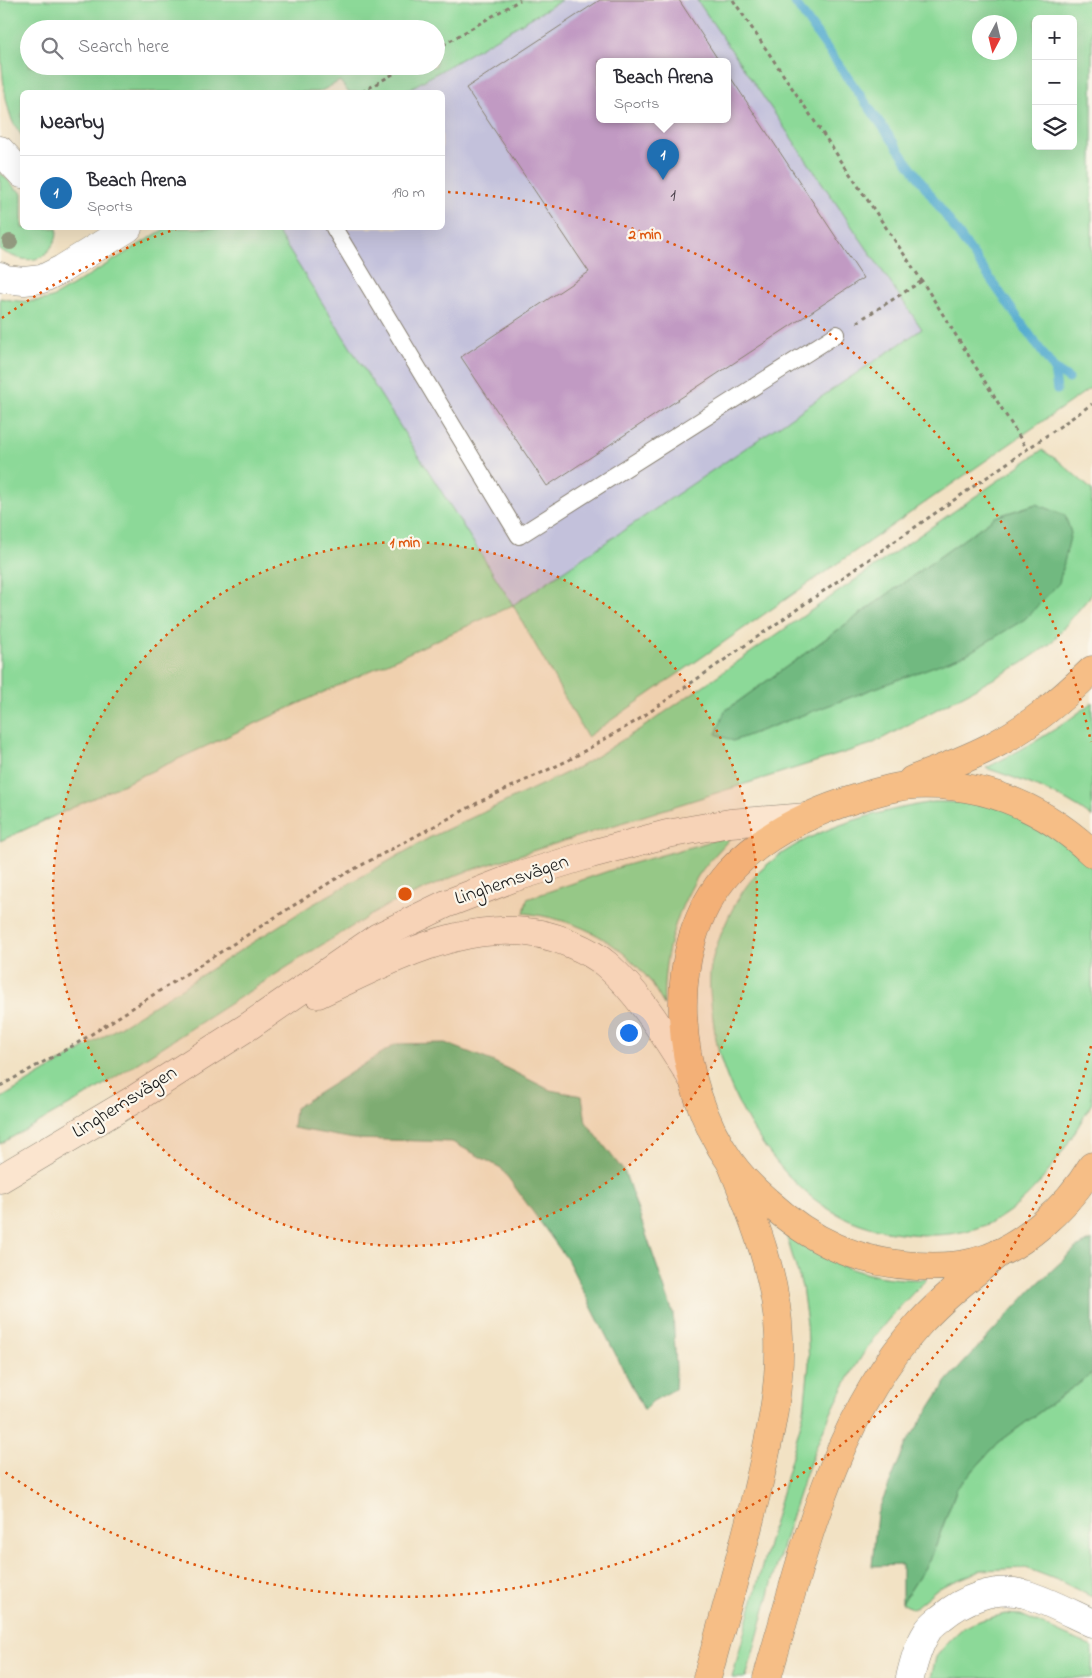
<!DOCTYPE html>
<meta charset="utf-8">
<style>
body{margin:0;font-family:"Indie Flower",sans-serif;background:#f7f7f7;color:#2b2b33}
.controls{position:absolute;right:15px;top:15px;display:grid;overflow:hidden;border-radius:8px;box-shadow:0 5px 20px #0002}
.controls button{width:45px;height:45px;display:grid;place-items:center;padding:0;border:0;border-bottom:1px solid #e1e1e2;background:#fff;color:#2b2b33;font:25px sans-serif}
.compass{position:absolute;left:972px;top:15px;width:45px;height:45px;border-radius:50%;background:#fff;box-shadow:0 5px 20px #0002;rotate:187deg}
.you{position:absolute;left:628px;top:1032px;width:18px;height:18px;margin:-12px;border:4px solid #fff;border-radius:50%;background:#1a73e8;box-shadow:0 0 0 8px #1a73e833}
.badge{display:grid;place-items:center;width:32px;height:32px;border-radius:50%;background:#1f6fb2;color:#fff;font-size:16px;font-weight:700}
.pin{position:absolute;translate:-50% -41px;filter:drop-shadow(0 1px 2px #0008)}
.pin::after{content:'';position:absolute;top:26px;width:18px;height:15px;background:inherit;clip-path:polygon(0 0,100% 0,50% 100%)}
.popup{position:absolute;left:596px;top:58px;width:135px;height:65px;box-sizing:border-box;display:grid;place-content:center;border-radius:8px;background:#fff;filter:drop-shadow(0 1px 4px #0005);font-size:16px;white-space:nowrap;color:#7c7c81}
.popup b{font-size:19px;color:#2b2b33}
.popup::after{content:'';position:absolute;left:50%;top:100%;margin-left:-10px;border:10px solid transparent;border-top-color:#fff}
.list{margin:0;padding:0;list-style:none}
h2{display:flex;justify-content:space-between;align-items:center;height:65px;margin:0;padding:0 20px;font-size:21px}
h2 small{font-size:16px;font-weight:400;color:#7c7c81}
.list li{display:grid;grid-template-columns:32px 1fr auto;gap:15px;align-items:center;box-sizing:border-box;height:75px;padding:0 20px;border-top:1px solid #e1e1e2}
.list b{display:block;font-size:19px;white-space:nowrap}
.list p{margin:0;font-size:16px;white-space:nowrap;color:#7c7c81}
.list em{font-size:16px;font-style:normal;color:#7c7c81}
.icon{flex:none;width:28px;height:28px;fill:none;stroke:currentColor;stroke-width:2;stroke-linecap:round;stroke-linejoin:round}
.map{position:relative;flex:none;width:1092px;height:1678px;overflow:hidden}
.search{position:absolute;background:#fff;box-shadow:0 5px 20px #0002;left:20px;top:20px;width:425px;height:55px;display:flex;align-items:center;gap:12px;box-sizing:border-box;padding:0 18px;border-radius:28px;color:#7c7c81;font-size:19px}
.panel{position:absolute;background:#fff;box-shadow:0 5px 20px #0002;left:20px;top:90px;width:425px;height:140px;border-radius:8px}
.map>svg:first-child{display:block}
.industrial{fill:#c3c1db;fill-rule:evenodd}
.green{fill:#8cd998;stroke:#547a5a;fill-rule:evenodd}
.forest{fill:#71b980;stroke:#466a4e}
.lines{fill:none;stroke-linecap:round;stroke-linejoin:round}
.stream{stroke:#52abcf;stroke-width:9}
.building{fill:#c19ac3}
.lane-casing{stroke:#877f70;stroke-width:18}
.street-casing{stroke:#877f70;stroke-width:29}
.secondary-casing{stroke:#877f70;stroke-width:29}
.primary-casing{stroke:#877f70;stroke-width:29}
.highway-casing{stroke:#877f70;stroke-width:29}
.path{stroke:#877f70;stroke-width:3;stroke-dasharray:4 4;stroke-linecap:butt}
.lane{stroke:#fff;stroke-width:16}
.street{stroke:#fff;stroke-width:28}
.secondary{stroke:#fbe5cf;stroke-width:28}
.primary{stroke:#f6be86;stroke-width:28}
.highway{stroke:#f6be86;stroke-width:28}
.tree{fill:#92997f}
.ring{fill:none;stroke:#de560d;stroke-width:2.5;stroke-dasharray:2.5 5}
.labels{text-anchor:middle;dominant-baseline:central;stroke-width:4.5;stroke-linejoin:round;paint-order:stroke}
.number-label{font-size:18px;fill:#453c46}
.street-label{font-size:20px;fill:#1c1c1c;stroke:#fbf7ec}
.centre{fill:#de560d;stroke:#fbf7ec;stroke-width:2.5}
.ring-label{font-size:15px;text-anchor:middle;font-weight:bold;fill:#de560d;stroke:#fbf7ec;stroke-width:4.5;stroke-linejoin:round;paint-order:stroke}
</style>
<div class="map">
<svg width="1092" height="1678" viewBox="0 0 1092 1678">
<rect width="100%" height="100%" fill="#fbf7ec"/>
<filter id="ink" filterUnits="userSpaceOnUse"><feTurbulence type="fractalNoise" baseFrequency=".02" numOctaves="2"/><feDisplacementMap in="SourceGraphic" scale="10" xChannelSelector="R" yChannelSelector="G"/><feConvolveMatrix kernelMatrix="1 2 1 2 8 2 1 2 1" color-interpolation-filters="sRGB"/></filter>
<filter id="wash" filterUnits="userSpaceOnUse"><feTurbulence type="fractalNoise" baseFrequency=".0096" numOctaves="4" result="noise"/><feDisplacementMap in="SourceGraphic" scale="20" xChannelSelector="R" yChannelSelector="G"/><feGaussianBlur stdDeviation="1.12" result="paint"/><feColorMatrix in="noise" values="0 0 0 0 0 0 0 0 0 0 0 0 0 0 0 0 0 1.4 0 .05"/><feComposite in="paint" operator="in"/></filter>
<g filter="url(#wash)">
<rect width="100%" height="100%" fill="#f2e2c4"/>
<path class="industrial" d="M 562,0 L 697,0 L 922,329 L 513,605 L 275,228 L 442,228 L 442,92 L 404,92 ZM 599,61 L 727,61 L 727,119 L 599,119 Z"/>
<g class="green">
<path d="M 0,0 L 562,0 L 404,92 L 348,92 L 340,81 L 319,92 L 22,92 L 22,136 C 19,131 14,126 12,120 C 0,87 0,36 0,0 ZM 29,29 L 436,29 L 436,66 L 29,66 Z"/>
<path d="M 697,0 L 1092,0 L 1092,387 L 587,737 L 513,605 L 0,841 L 0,298 C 19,302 33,303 52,298 L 166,228 L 275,228 L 513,605 L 922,329 ZM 1036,19 L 1073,19 L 1073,146 L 1036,146 ZM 1010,22 L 1010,52 L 980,52 L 980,22 Z"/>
<path d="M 0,172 L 14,187 L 22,193 L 22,228 L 57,228 C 58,233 56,241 52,246 C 39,267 18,260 0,250 Z"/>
<path d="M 1042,450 L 1059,461 L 1092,490 L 1092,594 L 1050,644 L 1021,664 L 872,744 L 462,873 L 386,906 L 320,946 L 89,1094 L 0,1144 L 0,1099 L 131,1020 L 310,906 L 429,838 L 581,766 L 648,724 ZM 1036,504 L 725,711 L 995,517 Z"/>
<path d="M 1092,702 L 1092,817 C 1060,793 1023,781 986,768 C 1023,749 1060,729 1092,702 Z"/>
<path d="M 933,802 C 966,802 1003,803 1033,819 C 1049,828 1070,847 1086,859 L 1092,868 L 1092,1103 C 1067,1145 1039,1197 994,1221 C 968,1234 938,1237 910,1234 C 883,1232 856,1225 832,1211 C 781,1182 738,1115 721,1060 C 716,1044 714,1027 712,1011 C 710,995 708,977 712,961 C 716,945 723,929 730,914 C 737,900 747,883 758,873 C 802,830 874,812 933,802 Z"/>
<path d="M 733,835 C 722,848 707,862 698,876 C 674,915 662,960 664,1005 C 658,995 653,984 646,976 C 613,937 574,919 524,913 L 527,899 L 623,866 Z"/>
<path d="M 786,1235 C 829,1265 873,1282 927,1279 C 904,1302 882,1324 865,1351 C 803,1446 777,1569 746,1678 L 732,1678 L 804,1411 L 809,1364 L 807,1324 L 802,1287 Z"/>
<polygon points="1092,1373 1092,1597 1060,1581 1026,1568 982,1570 938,1588 913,1609 902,1603 931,1558 957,1488 998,1443"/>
<polygon points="1005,1614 1021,1615 1092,1647 1092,1678 931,1678 936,1657 950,1640 964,1627 982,1620"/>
</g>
<g class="forest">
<polygon points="1036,504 1065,515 1071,533 1059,583 1025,619 967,654 733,741 716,734 725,711 995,517"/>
<polygon points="445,1043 492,1061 550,1090 582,1096 586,1122 625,1173 673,1313 676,1369 675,1389 653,1401 644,1410 567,1259 501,1168 452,1142 354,1139 293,1128 295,1108 396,1044"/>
<polygon points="1092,1240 1092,1373 998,1443 957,1488 931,1558 902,1603 902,1565 872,1566 877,1514 906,1444 947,1381 1033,1288 1076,1248"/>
</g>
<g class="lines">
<g class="stream">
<polyline points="793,0 1054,369 1069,379"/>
<polyline points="1054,369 1057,390"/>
</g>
</g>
<g id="blocks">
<polygon class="building" points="600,0 679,0 719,61 599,61 599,119 727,119 727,72 863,278 547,486 461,357 589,272 466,88"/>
</g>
</g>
<g filter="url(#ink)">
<use href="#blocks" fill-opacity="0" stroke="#877f70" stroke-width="1"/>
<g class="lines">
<defs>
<polyline id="lane" points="334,228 519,536 837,334"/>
<g id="street">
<polyline points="0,150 22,174"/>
<polyline points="0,276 5,279 24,281 42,279 62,269 128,228"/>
<path d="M 910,1678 C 914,1661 918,1646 927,1632 C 930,1626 936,1622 941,1618 C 963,1599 995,1586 1025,1594 C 1048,1601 1070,1613 1092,1623"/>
</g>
<g id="secondary">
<path d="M 318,994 C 396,958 485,906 571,944 C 583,949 597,956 607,965 C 642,996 666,1038 691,1077"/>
<polyline points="0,1179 133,1100 249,1026 378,937 446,904 513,878 591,854 667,834 730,823 807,817"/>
</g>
<g id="primary">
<path d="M 912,780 C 940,769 968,759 994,745 C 1031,726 1062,699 1092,670"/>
<path d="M 1092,853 C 1042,806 984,782 914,785 C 895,786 876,792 858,798 C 811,812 763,835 729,872 C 660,949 675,1083 731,1163 C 741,1177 754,1190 767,1201 C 811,1241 857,1263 917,1266 C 935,1267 955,1267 974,1262 C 1021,1251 1068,1206 1092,1166"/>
</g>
<g id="highway">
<path d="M 707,1678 C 724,1616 742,1554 757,1491 C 769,1440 781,1390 779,1337 C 777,1278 754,1220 732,1165"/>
<path d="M 767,1678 C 803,1556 832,1420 920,1323 C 944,1297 972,1275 999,1253"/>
</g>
</defs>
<use href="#lane" class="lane-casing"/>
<use href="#street" class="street-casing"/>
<use href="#secondary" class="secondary-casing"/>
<use href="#primary" class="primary-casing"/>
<use href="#highway" class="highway-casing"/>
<g class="path">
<polyline points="733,0 922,281 1027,449"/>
<polyline points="436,49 520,0"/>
<polyline points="362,92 407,66"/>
<polyline points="857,322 922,281"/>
<polyline points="0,1086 76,1044 332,881 483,800 567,761 638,720 1092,404"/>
</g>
<use href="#lane" class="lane"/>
<use href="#street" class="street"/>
<use href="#secondary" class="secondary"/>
<use href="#primary" class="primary"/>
<use href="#highway" class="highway"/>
</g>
<circle class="tree" cx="10" cy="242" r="8"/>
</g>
<circle cx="405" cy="894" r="352" fill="#de560d" fill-opacity=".12"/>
<g class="ring">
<circle cx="405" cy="894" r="352"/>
<path d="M1091 1046A703 703 0 0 1 2 1470M2 318A703 703 0 0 1 176 229M448 192A703 703 0 0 1 1091 742"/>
</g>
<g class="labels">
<g class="number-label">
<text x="673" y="196">1</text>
</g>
<g class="street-label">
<text transform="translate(512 881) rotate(-19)">Linghemsvägen</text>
<text transform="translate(125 1103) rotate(-32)">Linghemsvägen</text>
</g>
</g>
<circle cx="405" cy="894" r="8" class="centre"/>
<g class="ring-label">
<text x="645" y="239">2 min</text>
<text x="405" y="547">1 min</text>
</g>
</svg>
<div class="controls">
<button>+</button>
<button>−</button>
<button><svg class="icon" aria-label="layers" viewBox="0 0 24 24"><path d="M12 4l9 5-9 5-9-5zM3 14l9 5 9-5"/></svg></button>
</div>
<svg class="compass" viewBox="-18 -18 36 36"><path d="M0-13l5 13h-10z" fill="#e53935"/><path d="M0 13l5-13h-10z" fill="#7c7c81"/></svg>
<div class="you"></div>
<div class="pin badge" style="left:663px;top:180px">1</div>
<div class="popup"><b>Beach Arena</b>Sports</div>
<div class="search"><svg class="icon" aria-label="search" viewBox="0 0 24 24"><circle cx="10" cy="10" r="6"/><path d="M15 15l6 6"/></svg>Search here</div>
<section class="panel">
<h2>Nearby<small></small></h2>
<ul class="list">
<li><span class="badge">1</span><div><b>Beach Arena</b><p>Sports</p></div><em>190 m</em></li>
</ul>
</section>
</div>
